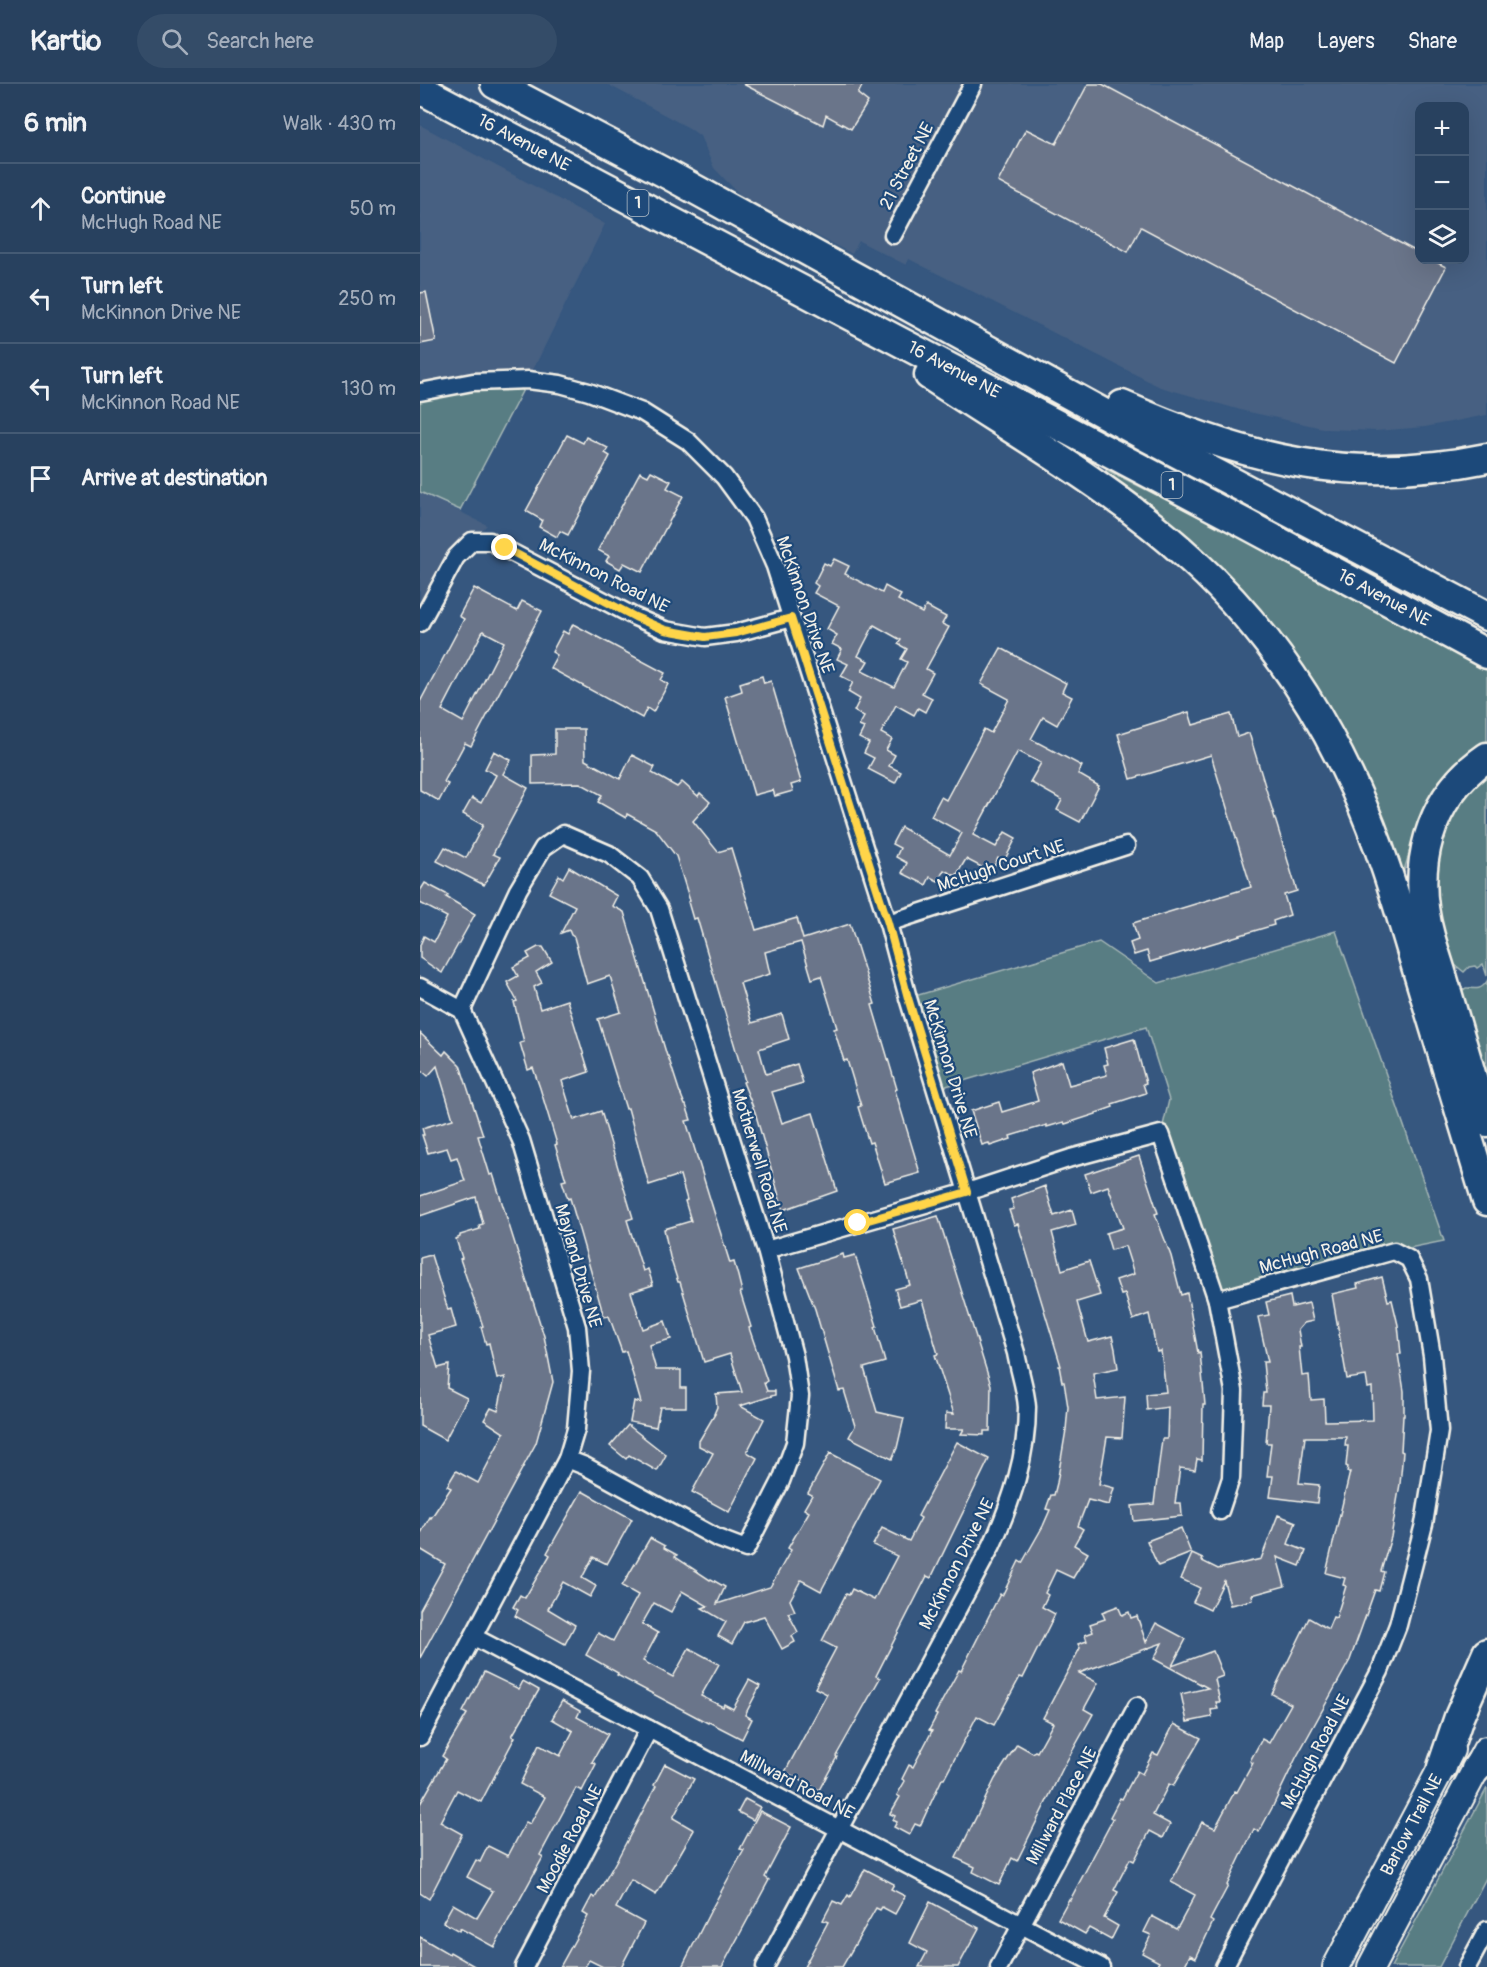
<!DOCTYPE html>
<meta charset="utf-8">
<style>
body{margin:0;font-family:Pangolin,sans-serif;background:#344c68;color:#f1f3f6}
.controls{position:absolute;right:18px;top:18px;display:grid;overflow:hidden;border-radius:12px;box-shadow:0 6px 24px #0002}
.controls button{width:54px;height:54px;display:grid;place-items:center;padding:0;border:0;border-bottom:2px solid #445a74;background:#28415f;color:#f1f3f6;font:30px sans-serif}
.stop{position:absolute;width:18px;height:18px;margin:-14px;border:4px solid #ffd54a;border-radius:50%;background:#fff}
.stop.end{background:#ffd54a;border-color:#fff;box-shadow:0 2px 6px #0008}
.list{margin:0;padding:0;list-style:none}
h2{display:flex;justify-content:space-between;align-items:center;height:78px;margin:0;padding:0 24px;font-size:26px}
h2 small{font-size:20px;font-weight:400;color:#a5afbd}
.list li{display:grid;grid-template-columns:39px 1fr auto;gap:18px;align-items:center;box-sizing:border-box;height:90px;padding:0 24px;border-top:2px solid #445a74}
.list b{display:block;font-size:22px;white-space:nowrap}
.list p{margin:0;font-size:20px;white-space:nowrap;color:#a5afbd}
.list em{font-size:20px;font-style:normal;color:#a5afbd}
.icon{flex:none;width:33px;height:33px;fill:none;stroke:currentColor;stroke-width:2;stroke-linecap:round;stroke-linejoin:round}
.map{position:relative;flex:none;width:1067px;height:1883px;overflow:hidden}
header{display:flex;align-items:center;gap:36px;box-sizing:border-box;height:84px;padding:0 30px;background:#28415f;border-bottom:2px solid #445a74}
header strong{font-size:28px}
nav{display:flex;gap:33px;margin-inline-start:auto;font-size:21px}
.search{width:420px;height:54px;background:#344c68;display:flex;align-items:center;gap:15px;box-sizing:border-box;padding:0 21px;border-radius:33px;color:#a5afbd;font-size:22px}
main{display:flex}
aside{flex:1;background:#28415f}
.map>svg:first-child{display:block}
.built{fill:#466082;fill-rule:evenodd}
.green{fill:#587d83;stroke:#a6b7b6;stroke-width:1.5}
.building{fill:#6a748a;stroke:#f4f1e8;stroke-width:1.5;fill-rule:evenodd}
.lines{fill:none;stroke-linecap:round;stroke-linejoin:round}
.street-casing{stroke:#f4f1e8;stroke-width:21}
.primary-casing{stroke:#f4f1e8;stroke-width:30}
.highway-casing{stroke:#f4f1e8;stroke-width:33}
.street{stroke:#1f4a7a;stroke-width:16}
.primary{stroke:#1f4a7a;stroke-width:26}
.highway{stroke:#1f4a7a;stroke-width:28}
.route{stroke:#ffd54a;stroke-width:8}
.labels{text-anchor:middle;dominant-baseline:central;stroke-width:4.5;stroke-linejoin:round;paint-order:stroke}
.shield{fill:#1f4a7a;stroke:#b4bfc7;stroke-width:1.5}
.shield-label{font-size:16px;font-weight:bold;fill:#f4f1e8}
.street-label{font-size:18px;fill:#f4f1e8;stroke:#1f4a7a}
</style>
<header>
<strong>Kartio</strong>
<div class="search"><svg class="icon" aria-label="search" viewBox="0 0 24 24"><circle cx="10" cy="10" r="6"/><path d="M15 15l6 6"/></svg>Search here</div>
<nav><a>Map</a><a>Layers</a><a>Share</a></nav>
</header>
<main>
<aside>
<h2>6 min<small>Walk · 430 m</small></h2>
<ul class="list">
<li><svg class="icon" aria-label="ahead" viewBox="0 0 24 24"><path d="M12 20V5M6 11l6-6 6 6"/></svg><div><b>Continue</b><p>McHugh Road NE</p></div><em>50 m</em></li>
<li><svg class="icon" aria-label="left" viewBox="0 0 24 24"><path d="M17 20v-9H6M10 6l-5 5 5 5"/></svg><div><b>Turn left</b><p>McKinnon Drive NE</p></div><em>250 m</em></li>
<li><svg class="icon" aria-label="left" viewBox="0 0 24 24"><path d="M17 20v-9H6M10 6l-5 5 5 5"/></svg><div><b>Turn left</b><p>McKinnon Road NE</p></div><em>130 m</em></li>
<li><svg class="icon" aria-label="arrive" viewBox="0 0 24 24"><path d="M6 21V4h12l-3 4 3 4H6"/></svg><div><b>Arrive at destination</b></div></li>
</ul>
</aside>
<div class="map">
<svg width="1067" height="1883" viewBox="0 0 1067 1883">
<rect width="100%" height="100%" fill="#36577f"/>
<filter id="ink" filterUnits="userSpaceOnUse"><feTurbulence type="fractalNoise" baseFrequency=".0167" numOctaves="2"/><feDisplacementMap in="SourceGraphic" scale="12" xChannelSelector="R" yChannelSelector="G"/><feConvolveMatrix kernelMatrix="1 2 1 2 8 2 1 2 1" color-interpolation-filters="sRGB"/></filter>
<g filter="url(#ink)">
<g class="built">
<path d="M 187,0 L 1067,0 L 1067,331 L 1005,343 L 956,347 L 907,345 L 824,327 L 740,303 L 489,175 L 486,181 L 439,157 L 432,170 L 322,113 L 294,84 L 280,52 L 269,44 ZM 1000,22 L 1044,22 L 1044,176 L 1000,176 Z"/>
<polygon points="0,41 185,140 108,296 0,308"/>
<polygon points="0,408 67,441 52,457 0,538"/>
</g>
<g class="green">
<polygon points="108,296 40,426 0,408 0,308"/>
<polygon points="687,386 844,465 1067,582 1067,660 1020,700 1009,716 999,738 984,786 985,809 928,668 684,391"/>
<polygon points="1067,684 1067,892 1063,880 1057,884 1055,882 1049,883 1044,888 1034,880 1022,849 1017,823 1015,795 1022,738"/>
<polygon points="916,847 1024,1157 974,1167 797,1216 741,1050 749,1016 726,943 516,1005 488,914 679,858 739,899"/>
<path d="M 1067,897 L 1067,1011 L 1042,912 L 1042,907 L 1046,904 C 1056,905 1062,906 1067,897 Z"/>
<polygon points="1067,1704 1067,1792 1019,1883 971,1883"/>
</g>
<g class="building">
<polygon points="323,0 443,0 438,10 448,18 431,45 406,31 403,41"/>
<polygon points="668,0 682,0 999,169 999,176 1012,176 1026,183 976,279 721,143 708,168 578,98 606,45 636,60"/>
<polygon points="6,208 16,257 0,260 0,209"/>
<polygon points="147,351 163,359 166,353 188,364 185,369 190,372 148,451 140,447 137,453 119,443 122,436 106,427"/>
<polygon points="231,387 251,397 247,404 263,412 222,488 204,479 200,485 186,477 189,472 178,466 220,388 228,392"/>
<path d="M 414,475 L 429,482 L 425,490 L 462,509 L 465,502 L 481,511 L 478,516 L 502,529 L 506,522 L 526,533 L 522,540 L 529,543 L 506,585 L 513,589 L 502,609 L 512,614 L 505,628 L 498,624 L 494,631 L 476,621 L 461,649 L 472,655 L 466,666 L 475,671 L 469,682 L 481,688 L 475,699 L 448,685 L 454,674 L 444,669 L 449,659 L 439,654 L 444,644 L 439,642 L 444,633 L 434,627 L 440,615 L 428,608 L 433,598 L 421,592 L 428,580 L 417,575 L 422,565 L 412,560 L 417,551 L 407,545 L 419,522 L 394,509 L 398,502 L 394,499 L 404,479 L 410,482 ZM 454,541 L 481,556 L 478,560 L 487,565 L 481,575 L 487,578 L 474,603 L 442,587 L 448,577 L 438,572 Z"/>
<path d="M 54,504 L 97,527 L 102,517 L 122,527 L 51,662 L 45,659 L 24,698 L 28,700 L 19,717 L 0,706 L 0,618 L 44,535 L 39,532 ZM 63,547 L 84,558 L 43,638 L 22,626 Z"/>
<polygon points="153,540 245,589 241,596 248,600 233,628 227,624 222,634 130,584 137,571 132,568 143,547 148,550"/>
<polygon points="581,564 646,599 642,608 652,613 637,641 623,633 611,655 662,682 658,690 679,702 660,738 637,726 642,716 610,698 621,679 598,667 553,751 576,763 585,748 596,754 584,777 578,774 571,788 546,775 536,792 524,786 518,797 510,793 506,801 482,789 487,779 476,773 480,764 472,760 481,743 530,771 542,749 511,732 521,713 526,716 564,645 571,649 589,615 561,600"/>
<polygon points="342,592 344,599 351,597 381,698 371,701 373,707 355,712 353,706 334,711 305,613 322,607 320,599"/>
<polygon points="769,628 773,641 811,630 817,653 829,649 877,807 864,811 870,831 853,837 854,841 730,878 727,867 714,871 710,859 718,856 713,839 831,803 791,671 711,695 698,650"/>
<polygon points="135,645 164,645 165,676 200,695 212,671 235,683 232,689 257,703 262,698 278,712 280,709 290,718 273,737 298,768 311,764 336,846 377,834 383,855 430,840 455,920 452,921 477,1005 475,1006 500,1089 465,1099 452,1058 449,1059 438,1023 441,1022 427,976 424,977 414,945 417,944 401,892 392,895 381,858 345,868 350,890 320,899 332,939 362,930 369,955 339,965 346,990 377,980 383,999 352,1008 362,1039 393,1029 417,1107 363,1126 335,1028 323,998 325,997 277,834 273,835 268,818 270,817 256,772 236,746 207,730 206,734 178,718 182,711 160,699 112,700 112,671 135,670"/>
<polygon points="74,667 91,676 83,690 108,704 73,770 80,773 64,801 17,777 25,763 46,774 63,741 43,730 52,714 61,719 76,691 65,685"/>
<polygon points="149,783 197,812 192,822 204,828 247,972 248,972 259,1006 265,1021 266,1021 271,1036 266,1037 299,1144 310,1179 314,1178 318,1192 322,1208 320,1208 331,1243 329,1244 347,1297 344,1299 347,1307 355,1307 355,1311 320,1322 344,1335 327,1368 337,1374 309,1428 272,1408 293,1369 279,1362 279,1357 295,1330 294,1330 297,1323 296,1310 322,1308 310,1270 284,1278 260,1198 258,1198 250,1173 244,1145 271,1137 265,1117 267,1116 260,1091 229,1101 208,1024 206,1025 201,1009 178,935 201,928 190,892 167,900 154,853 151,851 149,846 141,849 155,822 129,809 139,791 143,794"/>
<polygon points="5,799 28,811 26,813 55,830 22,889 0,874 0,861 4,852 14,858 27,833 0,819 0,807"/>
<polygon points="118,863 123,863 132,878 116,888 122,899 114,903 120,925 147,916 169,988 142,997 154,1036 181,1027 213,1134 207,1136 223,1187 228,1185 233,1201 211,1208 223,1245 245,1237 251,1255 229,1261 236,1286 261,1286 261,1304 266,1304 266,1323 240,1323 236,1343 210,1338 214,1317 221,1319 206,1267 202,1268 189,1232 184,1233 150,1114 148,1115 142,1097 146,1096 135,1061 137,1060 120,1004 113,984 108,986 100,959 104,958 94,918 97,917 87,898 98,892 93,883 110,874 107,869"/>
<polygon points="0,949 23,971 26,967 40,981 63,1051 58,1052 70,1091 73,1090 124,1252 133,1298 116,1359 0,1574 0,1526 25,1480 0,1465 0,1451 10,1433 11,1434 31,1404 27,1402 36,1387 58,1399 84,1349 64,1336 71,1324 78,1327 85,1293 77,1295 69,1259 66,1260 61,1243 63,1242 40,1175 42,1174 36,1155 40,1153 40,1151 60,1145 59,1141 63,1140 56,1113 0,1132 0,1112 45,1097 37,1073 31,1075 27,1064 8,1069 2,1051 4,1051 2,1044 33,1035 17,982 8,992 0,985"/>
<polygon points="714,955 726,999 723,1000 726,1009 692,1020 693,1023 676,1029 676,1030 645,1040 644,1038 627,1043 627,1041 590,1052 591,1055 570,1062 569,1059 562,1061 551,1027 579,1018 582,1028 618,1017 610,989 642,977 649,1001 687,991 684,981 688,980 684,964"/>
<polygon points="719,1072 738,1129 735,1130 751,1172 761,1211 767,1209 778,1269 780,1268 785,1321 783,1321 782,1376 777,1375 775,1386 760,1384 755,1419 761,1419 762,1432 714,1437 712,1422 734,1420 742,1355 747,1355 748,1323 727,1326 726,1310 746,1308 741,1267 737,1268 729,1230 713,1236 705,1210 701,1211 696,1196 714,1190 705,1162 691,1166 686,1149 703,1144 688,1102 671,1108 665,1090"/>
<polygon points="625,1102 634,1132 652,1126 656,1141 632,1148 642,1186 669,1177 680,1211 657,1218 668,1258 692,1252 695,1265 698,1284 673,1289 677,1316 705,1313 702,1354 687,1353 679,1400 694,1404 689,1421 668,1416 658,1442 663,1445 654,1461 668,1469 653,1494 636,1486 625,1509 628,1511 622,1523 635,1530 603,1594 600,1593 574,1641 557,1632 524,1695 522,1695 500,1742 495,1740 489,1751 474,1743 477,1738 473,1736 475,1732 470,1730 480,1713 477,1711 485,1697 482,1695 489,1681 493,1683 512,1647 509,1646 517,1631 515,1630 539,1586 541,1587 580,1510 582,1512 599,1477 602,1479 623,1442 630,1426 626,1425 631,1411 634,1411 637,1399 646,1346 648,1323 644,1298 642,1298 639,1282 641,1282 598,1140 594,1141 589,1126 594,1125 591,1115"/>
<polygon points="518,1132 571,1301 570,1347 564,1347 564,1351 541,1350 544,1345 525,1345 526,1329 534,1330 515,1271 518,1270 502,1216 480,1222 475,1205 490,1201 473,1145"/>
<polygon points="423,1170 424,1174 435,1171 457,1242 455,1243 465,1278 444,1284 457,1328 484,1334 477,1364 472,1375 429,1353 435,1342 424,1306 419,1307 395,1225 379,1184"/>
<polygon points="11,1171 28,1226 31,1225 36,1243 8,1251 18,1284 29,1281 27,1304 47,1314 25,1356 0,1342 0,1174"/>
<polygon points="962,1193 968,1217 972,1216 978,1241 981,1270 978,1270 984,1307 984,1332 983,1332 981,1367 983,1368 980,1400 971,1453 961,1487 964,1488 959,1507 955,1506 930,1576 876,1674 853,1722 839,1748 834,1745 819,1776 807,1801 808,1802 790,1836 793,1838 776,1874 770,1871 764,1883 736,1883 739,1878 722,1869 731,1851 724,1848 732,1832 756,1845 759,1841 775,1811 751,1798 782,1738 795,1744 815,1707 817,1708 833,1679 830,1677 842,1655 849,1659 871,1620 852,1610 889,1534 908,1545 913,1533 916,1534 926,1502 923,1501 925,1494 906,1489 930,1388 927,1388 928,1383 926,1382 928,1362 925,1362 926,1353 885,1353 879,1399 899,1401 897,1419 850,1413 853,1392 847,1392 851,1359 846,1359 849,1321 842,1321 843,1309 846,1309 843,1278 848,1278 838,1233 849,1231 846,1218 870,1212 872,1223 889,1219 893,1237 884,1239 878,1246 881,1263 879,1263 882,1292 889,1291 891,1316 904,1315 905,1337 953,1336 952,1303 948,1304 946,1292 927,1295 912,1210 938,1204 937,1200"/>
<polygon points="208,1341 246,1371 237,1387 209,1371 206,1375 190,1362"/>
<polygon points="537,1358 569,1375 511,1494 507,1492 456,1592 460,1594 416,1672 417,1673 399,1706 365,1688 407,1610 395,1604 416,1564 402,1557 426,1510 429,1511 432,1505 454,1516 477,1472 453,1461 462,1444 489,1457 501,1434 498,1432"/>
<polygon points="410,1369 460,1395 401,1507 381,1496 370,1516 375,1527 368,1529 378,1548 372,1552 375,1558 362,1565 344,1532 324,1538 312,1560 298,1552 306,1538 282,1524 288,1522 262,1507 251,1528 234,1519 222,1540 238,1549 223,1577 253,1593 269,1564 299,1580 281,1612 303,1623 304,1620 313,1625 329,1596 340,1602 325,1631 332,1635 322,1655 289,1638 288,1639 197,1591 198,1589 166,1571 178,1549 193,1557 218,1511 202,1502 230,1454 245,1462 244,1464 257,1471 255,1473 290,1496 291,1495 305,1503 297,1520 350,1503 371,1466 368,1464 389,1428 384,1425 392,1411 388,1409"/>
<polygon points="162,1407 212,1435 187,1480 173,1473 162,1494 176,1502 170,1513 143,1498 128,1525 155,1541 145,1560 95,1532 98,1526 93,1523 100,1511 105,1514 130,1471 127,1469"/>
<polygon points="858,1431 876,1438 868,1460 886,1467 880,1482 857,1473 865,1502 832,1511 833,1516 810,1521 804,1497 790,1526 773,1518 780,1504 761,1495 772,1470 783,1475 782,1477 798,1485 841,1475"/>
<polygon points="761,1444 771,1469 738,1482 727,1457"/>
<polygon points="698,1522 702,1531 709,1528 711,1534 717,1532 726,1558 736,1539 766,1555 752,1582 793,1567 803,1592 795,1595 800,1618 796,1618 798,1625 791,1626 792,1633 767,1638 761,1610 788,1604 734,1575 742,1559 659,1589 678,1599 664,1625 673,1630 644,1682 597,1777 592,1774 579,1801 553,1788 555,1783 536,1774 575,1695 597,1660 613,1669 615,1667 617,1668 633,1639 623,1634 660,1564 658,1560 667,1557 665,1551 673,1548 670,1540 685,1535 682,1528"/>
<polygon points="64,1588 99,1605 103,1597 119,1606 92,1652 95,1653 61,1718 37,1706 20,1738 42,1750 9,1815 0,1809 0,1720 26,1675 22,1672 47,1630 43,1628"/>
<polygon points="142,1617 160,1627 157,1633 188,1650 172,1678 176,1680 162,1707 156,1704 120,1771 123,1773 74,1863 40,1844 39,1847 23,1838 33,1820 57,1834 73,1807 47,1793 56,1776 60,1778 68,1762 88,1772 106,1738 110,1740 125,1713 100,1700 119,1661 140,1672 153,1647 132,1635"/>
<polygon points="754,1640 781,1654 753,1702 749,1700 733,1731 750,1740 743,1754 730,1747 714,1777 710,1775 694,1806 698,1808 684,1834 698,1842 691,1856 669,1844 665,1850 638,1835 649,1815 650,1816 693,1735 690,1733 700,1714 702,1715 717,1687 722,1690 733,1669 738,1671"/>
<polygon points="245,1680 274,1695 253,1734 274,1746 236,1811 211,1796 196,1824 224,1839 201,1883 183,1883 169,1876 165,1883 140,1883 168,1832 163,1829 172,1812 175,1814 199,1772 236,1702 234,1701"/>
<polygon points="325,1715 340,1723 333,1736 318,1728"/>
<polygon points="340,1727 371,1743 345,1793 349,1796 302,1883 262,1883 292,1824 324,1766 320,1765"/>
<polygon points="445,1785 474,1800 471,1805 485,1812 475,1830 462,1823 460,1826 456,1824 422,1883 384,1883 408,1838 403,1836 413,1817 422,1821 428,1811 430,1813"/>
<polygon points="510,1818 559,1844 538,1883 499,1883 507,1868 490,1859"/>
<polygon points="0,1853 29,1870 30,1868 56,1883 0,1883"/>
</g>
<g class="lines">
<defs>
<g id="street">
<polyline points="473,151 553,0"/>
<path d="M 0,308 L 53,298 L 108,296 L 140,300 L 169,308 L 222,328 L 268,357 L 304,393 L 334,434 L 355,482 L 468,839 L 488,914 L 596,1269 C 599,1286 606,1306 607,1323 C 607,1372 592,1417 572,1461 L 345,1883"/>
<polyline points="0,539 36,473 52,457 70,457 215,533 245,546 285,553 316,549 371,534"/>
<polyline points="468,839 706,762"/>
<polyline points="0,903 42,926 101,1056 157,1243 161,1287 156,1345 147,1375 0,1653"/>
<polyline points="42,926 98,806 123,764 143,750 189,770 220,794 239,825 346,1166 374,1272 380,1312 375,1359 361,1397 326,1465 297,1454 165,1382 147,1375"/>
<polyline points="346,1166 547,1108 651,1074 741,1050 797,1216 974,1167 989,1175 999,1195 1012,1272 1019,1347 1004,1440 978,1541 960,1587 804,1883"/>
<polyline points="797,1216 814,1307 811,1394 800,1427"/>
<polyline points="54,1553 681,1883"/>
<polyline points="104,1883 229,1645"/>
<polyline points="579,1883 717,1622"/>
<polyline points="1047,1883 1067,1846"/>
</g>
<g id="primary">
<polyline points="916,1883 1031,1666"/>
<polyline points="951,1883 1066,1666"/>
</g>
<g id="highway">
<polyline points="75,0 249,91 725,352 1067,532"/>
<polyline points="0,5 824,439 1067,570"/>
<path d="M 509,291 C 599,351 693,403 773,477 C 843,541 896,619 935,705 C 964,768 982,836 1002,902 C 1024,974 1045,1046 1067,1117"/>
<path d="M 702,321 C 826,376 932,402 1067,374"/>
<path d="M 1067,673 C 1007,714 991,785 1010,852 C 1015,870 1021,887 1026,905 C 1038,945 1049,984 1061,1024 L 1067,1038"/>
<polyline points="1022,1683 1039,1633 1067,1569"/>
<polyline points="1056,1685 1067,1670"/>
</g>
</defs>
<use href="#street" class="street-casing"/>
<use href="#primary" class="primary-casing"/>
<use href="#highway" class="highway-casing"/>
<use href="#street" class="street"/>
<use href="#primary" class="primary"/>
<use href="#highway" class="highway"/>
</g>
</g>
<g class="lines" filter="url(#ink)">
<polyline class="route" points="85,464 215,533 245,546 285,553 316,549 371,534 468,839 488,914 547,1108 438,1139"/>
</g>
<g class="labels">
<g class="shield">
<rect x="207.5" y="106" width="21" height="26" rx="4.5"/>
<rect x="741.5" y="388" width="21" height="26" rx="4.5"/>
</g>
<g class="shield-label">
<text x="218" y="119">1</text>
<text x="752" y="401">1</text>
</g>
<g class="street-label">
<text transform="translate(104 59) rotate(28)">16 Avenue NE</text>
<text transform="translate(487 82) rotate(-62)">21 Street NE</text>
<text transform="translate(534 286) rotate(28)">16 Avenue NE</text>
<text transform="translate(184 492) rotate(27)">McKinnon Road NE</text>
<text transform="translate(964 514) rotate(28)">16 Avenue NE</text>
<text transform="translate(385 521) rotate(71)">McKinnon Drive NE</text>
<text transform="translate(581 782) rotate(-18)">McHugh Court NE</text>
<text transform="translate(530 985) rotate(73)">McKinnon Drive NE</text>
<text transform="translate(339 1077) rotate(73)">Motherwell Road NE</text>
<text transform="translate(901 1168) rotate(-15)">McHugh Road NE</text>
<text transform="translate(158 1182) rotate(74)">Mayland Drive NE</text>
<text transform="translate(537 1480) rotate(-63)">McKinnon Drive NE</text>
<text transform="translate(896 1668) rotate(-62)">McHugh Road NE</text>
<text transform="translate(377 1701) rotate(28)">Millward Road NE</text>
<text transform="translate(642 1722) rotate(-62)">Millward Place NE</text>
<text transform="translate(992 1741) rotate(-62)">Barlow Trail NE</text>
<text transform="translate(150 1755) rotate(-62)">Moodie Road NE</text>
</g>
</g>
</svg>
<div class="controls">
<button>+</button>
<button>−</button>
<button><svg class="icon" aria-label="layers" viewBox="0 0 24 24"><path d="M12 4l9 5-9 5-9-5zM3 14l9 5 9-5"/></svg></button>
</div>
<div class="stop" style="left:438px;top:1139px"></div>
<div class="stop end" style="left:85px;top:464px"></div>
</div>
</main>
